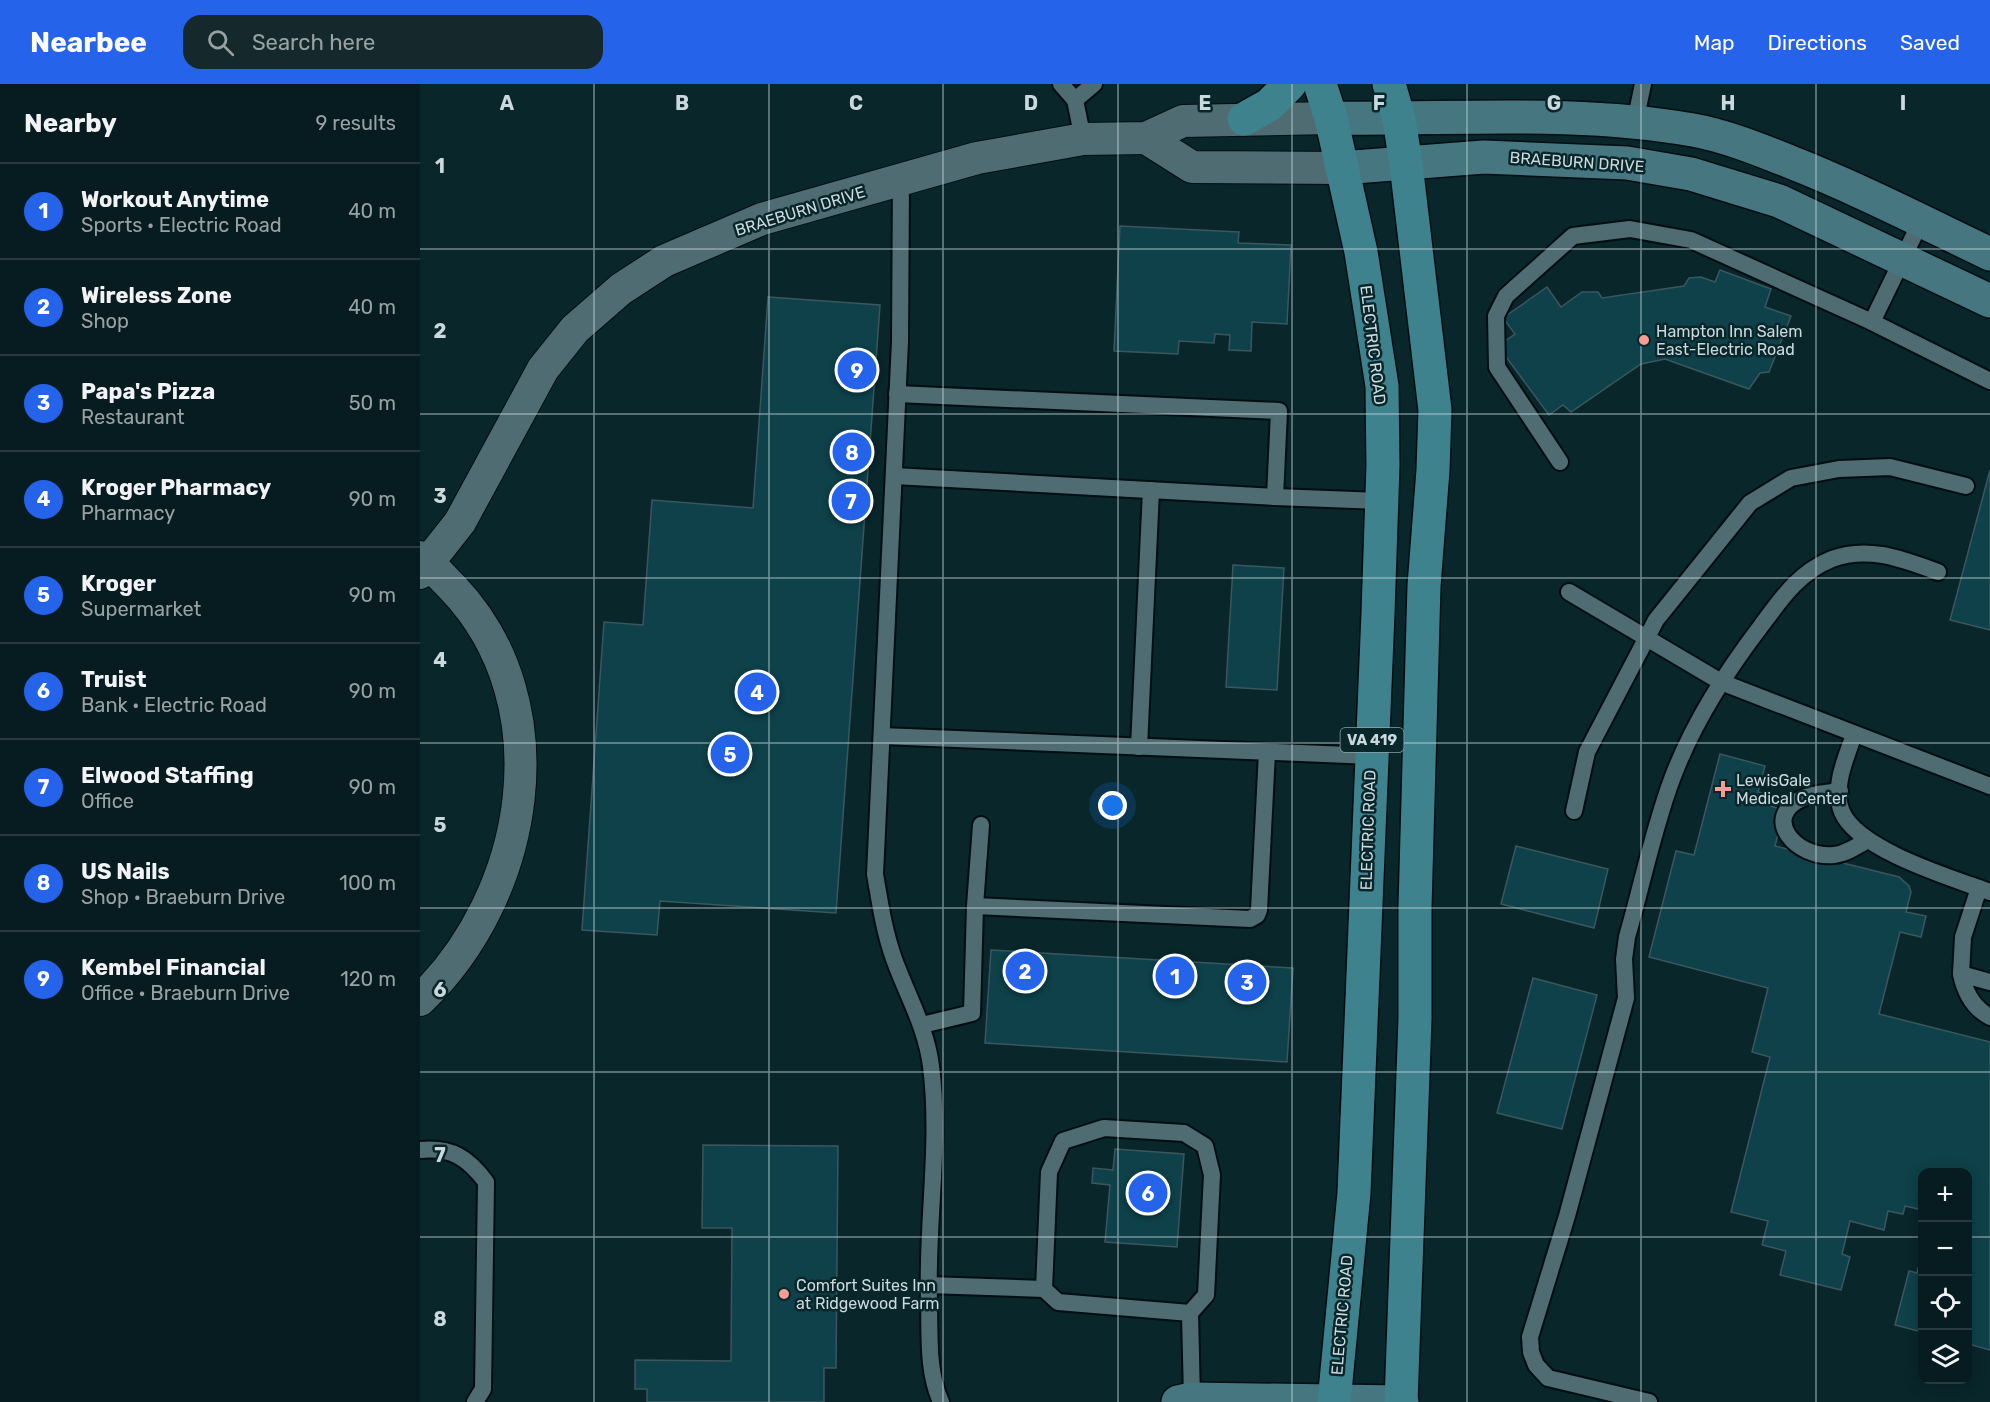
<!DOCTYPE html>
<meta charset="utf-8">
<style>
body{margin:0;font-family:Rubik,sans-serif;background:#15292d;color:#f1f3f6}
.controls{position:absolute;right:18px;bottom:18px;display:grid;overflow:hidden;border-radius:12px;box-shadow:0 3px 15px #0003}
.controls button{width:54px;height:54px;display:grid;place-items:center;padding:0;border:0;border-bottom:2px solid #283a3e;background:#071c20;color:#f1f3f6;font:30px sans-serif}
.you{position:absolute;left:693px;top:722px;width:21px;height:21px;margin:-15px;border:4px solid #fff;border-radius:50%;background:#1a73e8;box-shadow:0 0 0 9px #1a73e833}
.badge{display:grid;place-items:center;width:39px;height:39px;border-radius:50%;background:#2563eb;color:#fff;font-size:20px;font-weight:700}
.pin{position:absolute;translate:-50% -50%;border:3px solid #fff;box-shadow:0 2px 6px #0006}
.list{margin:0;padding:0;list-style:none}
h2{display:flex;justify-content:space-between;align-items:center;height:78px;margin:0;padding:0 24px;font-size:26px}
h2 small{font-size:20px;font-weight:400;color:#98a1a5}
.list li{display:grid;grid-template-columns:39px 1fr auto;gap:18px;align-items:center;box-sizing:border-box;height:96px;padding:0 24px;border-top:2px solid #283a3e}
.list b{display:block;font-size:22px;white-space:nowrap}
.list p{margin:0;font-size:20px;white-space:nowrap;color:#98a1a5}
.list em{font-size:20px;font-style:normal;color:#98a1a5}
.icon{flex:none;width:33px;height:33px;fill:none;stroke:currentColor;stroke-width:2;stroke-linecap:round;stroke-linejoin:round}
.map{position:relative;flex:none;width:1570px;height:1318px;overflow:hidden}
header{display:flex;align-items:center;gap:36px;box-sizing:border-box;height:84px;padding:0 30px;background:#2563eb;color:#fff}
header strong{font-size:28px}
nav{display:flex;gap:33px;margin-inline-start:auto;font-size:21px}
.search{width:420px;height:54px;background:#15292d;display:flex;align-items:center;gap:15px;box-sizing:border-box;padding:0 21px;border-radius:18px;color:#98a1a5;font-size:22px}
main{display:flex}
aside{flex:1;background:#071c20}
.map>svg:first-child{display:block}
.building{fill:#0e4149;stroke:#3b575d;stroke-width:1.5}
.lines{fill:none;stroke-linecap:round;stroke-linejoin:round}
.lane-casing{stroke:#000e12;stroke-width:20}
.street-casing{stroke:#000e12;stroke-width:34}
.secondary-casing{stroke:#000e12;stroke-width:36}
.primary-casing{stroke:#000e12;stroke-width:36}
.lane{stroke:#4f6c72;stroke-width:16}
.street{stroke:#4f6c72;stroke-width:32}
.secondary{stroke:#467780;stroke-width:33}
.primary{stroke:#3e828e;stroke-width:33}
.grid{fill:none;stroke:#cad9dd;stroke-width:1.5;stroke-opacity:0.55}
.poi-dot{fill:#f59c94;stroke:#09262b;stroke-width:2}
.labels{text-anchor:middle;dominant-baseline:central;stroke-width:5;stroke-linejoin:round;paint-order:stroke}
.shield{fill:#09262b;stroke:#90a3a8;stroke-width:1.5}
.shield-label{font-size:15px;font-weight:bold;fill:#cad9dd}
.street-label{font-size:16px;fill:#cad9dd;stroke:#09262b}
.poi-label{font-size:16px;fill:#cad9dd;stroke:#09262b;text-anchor:start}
.grid-label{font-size:20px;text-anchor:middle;font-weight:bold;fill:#cad9dd;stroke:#09262b;stroke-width:5;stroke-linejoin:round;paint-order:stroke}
</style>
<header>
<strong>Nearbee</strong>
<div class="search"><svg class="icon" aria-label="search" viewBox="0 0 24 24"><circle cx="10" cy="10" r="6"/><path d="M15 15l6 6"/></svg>Search here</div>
<nav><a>Map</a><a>Directions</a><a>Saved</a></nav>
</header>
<main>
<aside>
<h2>Nearby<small>9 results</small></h2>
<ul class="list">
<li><span class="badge">1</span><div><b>Workout Anytime</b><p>Sports · Electric Road</p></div><em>40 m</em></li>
<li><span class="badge">2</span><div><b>Wireless Zone</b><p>Shop</p></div><em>40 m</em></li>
<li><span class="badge">3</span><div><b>Papa's Pizza</b><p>Restaurant</p></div><em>50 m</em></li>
<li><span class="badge">4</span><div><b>Kroger Pharmacy</b><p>Pharmacy</p></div><em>90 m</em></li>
<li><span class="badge">5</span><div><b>Kroger</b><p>Supermarket</p></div><em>90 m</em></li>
<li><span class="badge">6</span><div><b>Truist</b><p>Bank · Electric Road</p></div><em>90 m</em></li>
<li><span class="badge">7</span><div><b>Elwood Staffing</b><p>Office</p></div><em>90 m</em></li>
<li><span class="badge">8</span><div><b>US Nails</b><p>Shop · Braeburn Drive</p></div><em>100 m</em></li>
<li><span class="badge">9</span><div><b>Kembel Financial</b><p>Office · Braeburn Drive</p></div><em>120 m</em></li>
</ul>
</aside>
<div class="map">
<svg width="1570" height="1318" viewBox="0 0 1570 1318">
<rect width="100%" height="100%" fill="#09262b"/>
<g class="building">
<polygon points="700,142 819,148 818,159 871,161 867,240 832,238 831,267 809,266 810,251 795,250 794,259 759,257 758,270 694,267"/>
<polygon points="1300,186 1351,205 1345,223 1371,232 1349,288 1340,289 1329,305 1245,275 1221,280 1151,328 1143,321 1129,331 1078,262 1095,250 1083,234 1127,203 1141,223 1162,208 1178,208 1182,214 1264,202 1269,194 1281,193 1295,198"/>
<polygon points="348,213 460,221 416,829 240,817 237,851 162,846 184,538 223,541 232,416 333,424"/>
<polygon points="1570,386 1570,546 1530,536"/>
<polygon points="813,481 864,484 857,606 806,603"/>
<polygon points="1300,670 1345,682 1338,708 1353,711 1350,722 1364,726 1355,762 1479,793 1489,802 1491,808 1486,828 1506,832 1501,853 1480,848 1459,930 1570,958 1570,1266 1548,1260 1548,1088 1502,1088 1502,1126 1485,1122 1483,1130 1468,1127 1464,1146 1430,1137 1422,1170 1430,1173 1421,1206 1360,1191 1366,1167 1342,1161 1348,1137 1311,1128 1350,973 1332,968 1348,904 1229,873 1256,767 1274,771"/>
<polygon points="1096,762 1188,785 1174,844 1081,820"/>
<polygon points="571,866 873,884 867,978 565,959"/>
<polygon points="1113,894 1177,911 1142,1045 1077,1029"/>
<polygon points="283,1061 418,1062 416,1284 404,1284 404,1318 227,1318 227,1305 215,1305 215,1276 311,1277 312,1144 282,1144"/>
<polygon points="695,1065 764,1070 757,1163 685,1158 690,1101 672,1099 673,1084 693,1086"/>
<polygon points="1502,1168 1502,1248 1475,1241 1489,1187 1497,1189"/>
</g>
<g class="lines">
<defs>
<g id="lane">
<polyline points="641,0 655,16"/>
<polyline points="1215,38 1223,0"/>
<polyline points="663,55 655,16 674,0"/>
<path d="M 481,96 L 480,257 L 455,790 C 460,819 464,847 474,875 C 487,911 506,943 511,982 C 521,1061 506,1140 509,1219 C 510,1252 507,1287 521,1318"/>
<polyline points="1501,137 1452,238 1570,297"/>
<polyline points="1140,378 1077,283 1076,232 1086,212 1153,152 1210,145 1271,156 1452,238"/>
<polyline points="474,392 855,413 859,327 477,310"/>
<polyline points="855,413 961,417"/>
<polyline points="1149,508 1301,598 1570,702"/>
<path d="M 1434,651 C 1426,673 1412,705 1422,728 C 1438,766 1532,794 1570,808"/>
<polyline points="462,652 952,672"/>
<polyline points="719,663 731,406"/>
<path d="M 1420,707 C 1408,709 1393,709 1383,714 C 1340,733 1376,775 1414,771 C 1426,770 1437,762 1448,756"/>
<polyline points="1154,727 1167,668 1236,536 1330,419 1371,394 1419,385 1470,383 1546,402"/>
<polyline points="1559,804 1543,853 1541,890 1570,898"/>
<polyline points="555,822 830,835 837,831 839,826 847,668"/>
<path d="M 1541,890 C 1545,909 1553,924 1570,933"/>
<polyline points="502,941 552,929 555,822 561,741"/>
<path d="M 0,1066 C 32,1063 48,1074 66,1098 L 63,1305 L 55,1318"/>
<polyline points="508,1201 624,1205"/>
<polyline points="770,1229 638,1218 624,1205 629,1088 643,1057 684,1044 764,1049 785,1062 792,1091 786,1211 770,1229 772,1315"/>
<path d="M 1229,1318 L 1128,1294 L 1116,1281 L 1111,1268 L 1110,1253 L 1147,1132 L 1206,914 L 1204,875 L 1207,853 C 1222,801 1233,746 1252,695 C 1273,639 1305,589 1341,542 C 1361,515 1379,488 1412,475 C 1449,461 1484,476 1518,488"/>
</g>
<g id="street">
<polyline points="726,54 772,83 921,84"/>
<path d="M 0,473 C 13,482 22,493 33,504 C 143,620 109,812 0,916"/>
<polyline points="0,489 40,438 123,285 155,245 201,205 244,177 342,135 557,74 663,55 726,54 763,37 911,34"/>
</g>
<g id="secondary">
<path d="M 911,34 C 1031,36 1154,25 1273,46 C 1306,52 1338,65 1368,77 C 1437,104 1503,138 1570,170"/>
<polyline points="921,84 1064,73 1207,79 1271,90 1359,117 1570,217"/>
<polyline points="758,1318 772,1315 982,1318"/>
</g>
<g id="primary">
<polyline points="900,0 911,34 941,168 962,302 963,381 958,529 934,1109 914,1318"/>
<polyline points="969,0 979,35 986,80 1015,326 1013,386 1004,502 995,823 995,935 981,1318"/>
<polyline points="824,35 849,21 870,0"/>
</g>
</defs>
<use href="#lane" class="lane-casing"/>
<use href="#street" class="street-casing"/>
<use href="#secondary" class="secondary-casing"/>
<use href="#primary" class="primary-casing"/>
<use href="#lane" class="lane"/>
<use href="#street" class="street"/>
<use href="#secondary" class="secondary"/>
<use href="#primary" class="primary"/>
</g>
<path class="grid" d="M 174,0 L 174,1318M 349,0 L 349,1318M 523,0 L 523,1318M 698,0 L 698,1318M 872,0 L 872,1318M 1047,0 L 1047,1318M 1221,0 L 1221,1318M 1396,0 L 1396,1318M 0,165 L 1570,165M 0,330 L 1570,330M 0,494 L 1570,494M 0,659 L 1570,659M 0,824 L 1570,824M 0,988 L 1570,988M 0,1153 L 1502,1153M 1548,1153 L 1570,1153"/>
<g class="poi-dot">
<circle cx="1224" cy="256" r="6"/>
<path d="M1300 696h6v6h6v6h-6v6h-6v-6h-6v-6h6z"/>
<circle cx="364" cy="1210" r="6"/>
</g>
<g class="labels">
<rect class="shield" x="920.5" y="644" width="63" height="24" rx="4.5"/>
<g class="shield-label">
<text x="952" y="656">VA 419</text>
</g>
<g class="street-label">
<text transform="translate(1157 78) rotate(4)">BRAEBURN DRIVE</text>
<text transform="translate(380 127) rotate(-17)">BRAEBURN DRIVE</text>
<text transform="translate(953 261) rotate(83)">ELECTRIC ROAD</text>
<text transform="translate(948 746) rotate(-88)">ELECTRIC ROAD</text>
<text transform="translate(922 1231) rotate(-85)">ELECTRIC ROAD</text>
</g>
<g class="poi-label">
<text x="1236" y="247">Hampton Inn Salem<tspan x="1236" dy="18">East-Electric Road</tspan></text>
<text x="1316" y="696">LewisGale<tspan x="1316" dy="18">Medical Center</tspan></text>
<text x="376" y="1201">Comfort Suites Inn<tspan x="376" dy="18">at Ridgewood Farm</tspan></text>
</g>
</g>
<g class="grid-label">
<text x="87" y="26">A</text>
<text x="262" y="26">B</text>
<text x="436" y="26">C</text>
<text x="611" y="26">D</text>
<text x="785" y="26">E</text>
<text x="959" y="26">F</text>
<text x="1134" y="26">G</text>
<text x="1308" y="26">H</text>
<text x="1483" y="26">I</text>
<text x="20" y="89">1</text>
<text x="20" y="254">2</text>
<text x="20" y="419">3</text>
<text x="20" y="583">4</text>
<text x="20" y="748">5</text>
<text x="20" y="913">6</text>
<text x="20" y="1078">7</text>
<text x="20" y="1242">8</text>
</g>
</svg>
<div class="controls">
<button>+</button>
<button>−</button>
<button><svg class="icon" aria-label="locate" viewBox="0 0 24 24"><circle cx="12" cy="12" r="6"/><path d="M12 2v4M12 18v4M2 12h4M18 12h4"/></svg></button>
<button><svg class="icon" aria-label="layers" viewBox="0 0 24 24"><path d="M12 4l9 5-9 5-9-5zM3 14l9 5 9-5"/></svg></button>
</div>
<div class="you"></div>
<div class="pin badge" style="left:755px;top:892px">1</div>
<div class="pin badge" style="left:605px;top:887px">2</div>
<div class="pin badge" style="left:827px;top:898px">3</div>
<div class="pin badge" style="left:337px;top:608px">4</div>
<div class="pin badge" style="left:310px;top:670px">5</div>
<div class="pin badge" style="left:728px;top:1109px">6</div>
<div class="pin badge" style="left:431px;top:417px">7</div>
<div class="pin badge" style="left:432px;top:368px">8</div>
<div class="pin badge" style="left:437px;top:286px">9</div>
</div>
</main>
